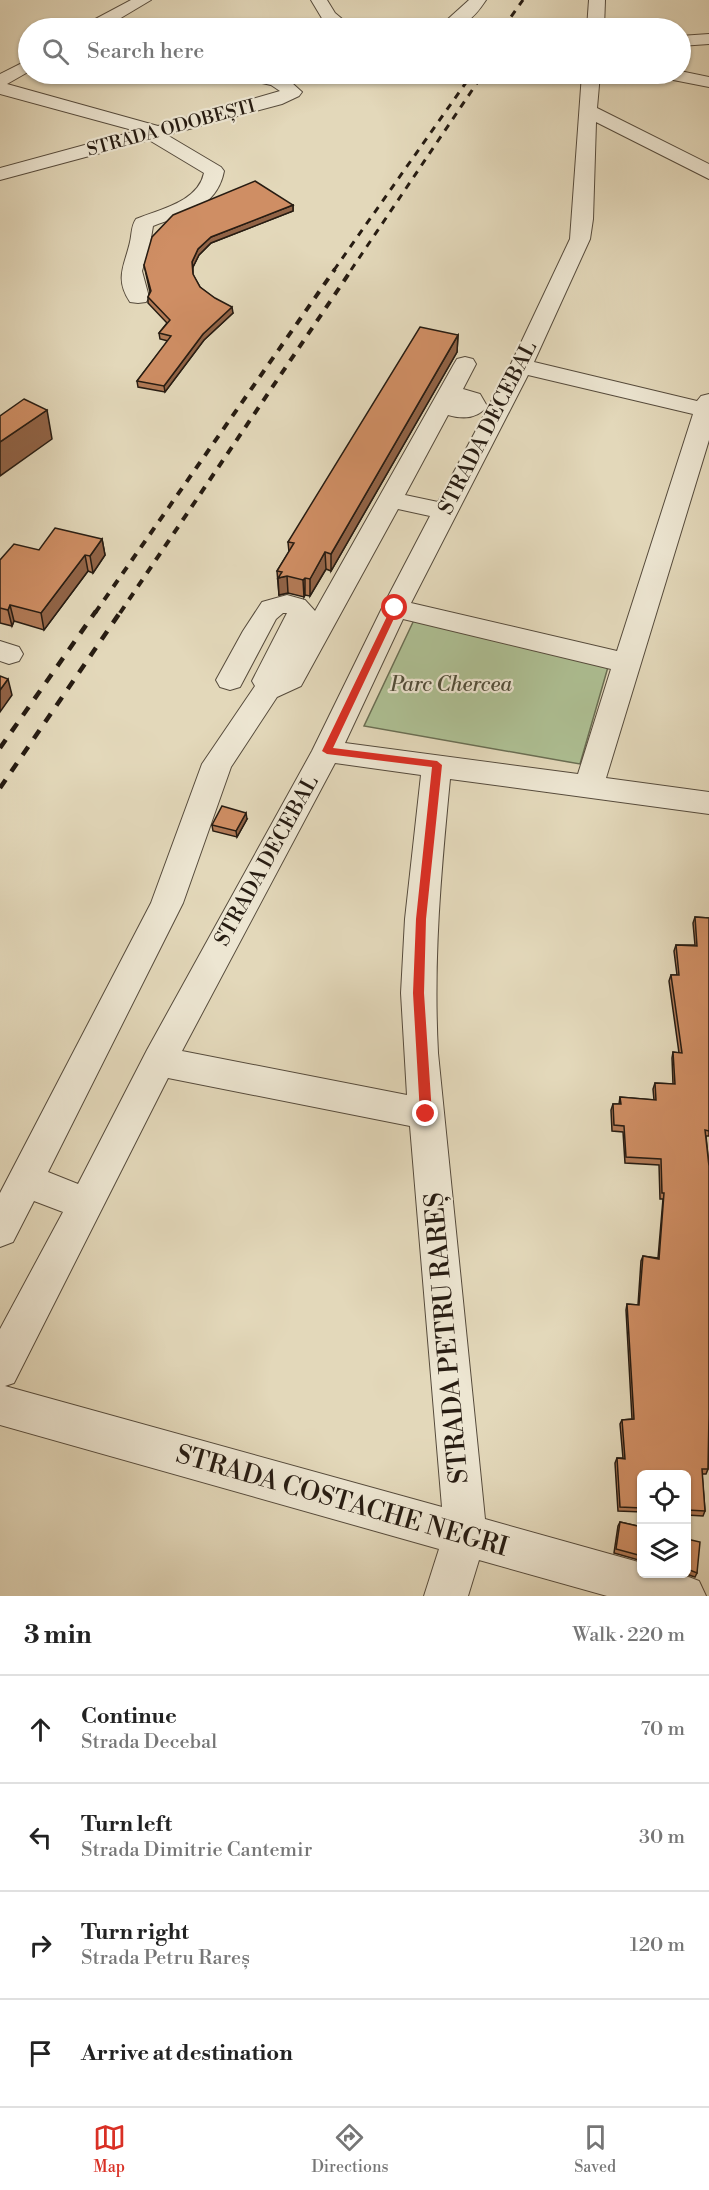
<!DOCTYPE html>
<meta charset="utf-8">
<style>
body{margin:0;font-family:"Libre Bodoni",serif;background:#f6f6f6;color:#222}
.controls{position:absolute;right:18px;bottom:18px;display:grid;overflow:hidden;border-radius:9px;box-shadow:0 2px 4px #0004}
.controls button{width:54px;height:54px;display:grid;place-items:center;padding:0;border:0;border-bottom:2px solid #e0e0e0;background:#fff;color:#222;font:30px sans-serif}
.stop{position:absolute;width:18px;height:18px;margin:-14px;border:4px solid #d93025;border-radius:50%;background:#fff}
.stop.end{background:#d93025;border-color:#fff;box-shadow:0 2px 6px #0008}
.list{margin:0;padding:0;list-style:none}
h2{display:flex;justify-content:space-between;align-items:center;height:78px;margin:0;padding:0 24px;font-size:26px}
h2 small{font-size:20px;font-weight:400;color:#767676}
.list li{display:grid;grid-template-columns:39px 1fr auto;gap:18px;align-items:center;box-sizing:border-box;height:108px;padding:0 24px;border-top:2px solid #e0e0e0}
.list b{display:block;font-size:22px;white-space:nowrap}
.list p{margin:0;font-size:20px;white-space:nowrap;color:#767676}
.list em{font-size:20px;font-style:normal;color:#767676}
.icon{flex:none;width:33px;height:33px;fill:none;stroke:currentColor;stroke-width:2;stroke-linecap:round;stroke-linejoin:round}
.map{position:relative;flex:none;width:709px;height:1596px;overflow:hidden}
.search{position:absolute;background:#fff;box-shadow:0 2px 4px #0004;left:18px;right:18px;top:18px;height:66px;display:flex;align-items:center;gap:15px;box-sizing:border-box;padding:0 21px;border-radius:33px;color:#767676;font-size:22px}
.sheet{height:510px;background:#fff}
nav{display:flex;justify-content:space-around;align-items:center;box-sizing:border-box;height:84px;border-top:2px solid #e0e0e0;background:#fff;font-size:16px;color:#767676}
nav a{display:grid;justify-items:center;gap:3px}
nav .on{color:#d93025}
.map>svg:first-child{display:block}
.green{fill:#aec094;stroke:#6a6e53;stroke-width:1.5}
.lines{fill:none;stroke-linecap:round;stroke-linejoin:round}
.minor-casing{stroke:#564b3c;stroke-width:2}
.minor{fill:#ede6d2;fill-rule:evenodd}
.rail-far2{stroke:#271c12;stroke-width:3;stroke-dasharray:7 7;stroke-linecap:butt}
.rail-far1{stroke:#271c12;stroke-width:4;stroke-dasharray:8 8;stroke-linecap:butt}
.rail{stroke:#271c12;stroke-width:4.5;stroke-dasharray:10 10;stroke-linecap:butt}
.wall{fill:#b27a56;stroke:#271c12;stroke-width:1.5}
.shaded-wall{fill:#916346;stroke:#271c12;stroke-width:1.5}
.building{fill:#cf8e64;stroke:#271c12;stroke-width:1.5}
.route{fill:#d93025}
.labels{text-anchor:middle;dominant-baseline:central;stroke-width:4.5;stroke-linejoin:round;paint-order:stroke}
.far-street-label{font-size:18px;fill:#271c12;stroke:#ede6d2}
.street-label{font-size:21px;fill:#271c12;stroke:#ede6d2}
.park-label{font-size:21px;font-style:italic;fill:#504d39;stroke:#ede6d2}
.near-street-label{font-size:26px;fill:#271c12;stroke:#ede6d2}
</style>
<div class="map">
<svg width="709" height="1596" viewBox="0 0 709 1596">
<rect width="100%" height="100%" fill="#e3d8ba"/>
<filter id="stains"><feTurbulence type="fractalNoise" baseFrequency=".00333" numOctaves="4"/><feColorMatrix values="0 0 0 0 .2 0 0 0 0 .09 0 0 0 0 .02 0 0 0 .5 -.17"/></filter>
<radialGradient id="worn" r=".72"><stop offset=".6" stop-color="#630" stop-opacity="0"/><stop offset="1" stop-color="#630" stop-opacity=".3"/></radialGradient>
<polygon class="green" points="414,620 608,667 580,764 364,726"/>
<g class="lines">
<defs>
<g id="minor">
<polygon points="131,0 151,0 104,28 83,28 86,24"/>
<polygon points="311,0 327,0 335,13 353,28 334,28 323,20"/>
<path d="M 469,0 L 486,0 C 472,21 463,28 438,28 Z"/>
<polygon points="589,0 605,0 604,28 587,28"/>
<polygon points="709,34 709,44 680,46 680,36"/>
<path d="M 28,60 L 28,72 L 7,84 L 158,126 L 280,91 L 271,85 L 240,78 L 237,74 L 277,76 L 315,74 L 312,78 L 292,83 L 302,92 L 299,96 L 282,104 L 167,135 L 221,167 L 224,171 C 217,208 184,214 153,226 L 150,244 L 142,271 L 149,297 L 146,302 L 138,303 L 130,302 C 114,278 125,265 130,242 C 132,234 131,226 136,219 C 160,209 198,202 204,173 L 149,140 L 0,180 L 0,168 L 136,131 L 0,94 L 0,74 Z"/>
<polygon points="680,71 709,77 709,87 663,78 660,74 680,74"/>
<path d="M 582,74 L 600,74 L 597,108 L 709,164 L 709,179 L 596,122 L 593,219 L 590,239 L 534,362 L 697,401 L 701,396 L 709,394 L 709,440 L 606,778 L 709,792 L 709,814 L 450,779 C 441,872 433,959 438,1053 L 485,1519 L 642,1563 L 642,1574 L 681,1574 L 699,1581 L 706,1596 L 607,1596 L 479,1560 L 468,1596 L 424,1596 L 439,1549 L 0,1425 L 0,1329 L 63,1212 L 34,1201 L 13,1242 L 0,1247 L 0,1193 L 151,903 L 202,764 L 255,686 L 252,681 L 287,613 L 283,613 L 276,619 L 240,687 L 230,690 L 220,687 L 216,680 L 243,631 L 262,602 L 287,595 L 305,600 L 315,611 L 454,364 L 457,359 L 465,357 L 473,359 L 476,364 L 463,389 L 480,394 L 487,406 C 478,419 462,419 448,415 L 405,495 L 438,502 L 510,366 L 570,239 ZM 528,375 L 693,414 L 617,651 L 411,603 ZM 398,509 L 430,516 L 382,608 L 312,751 L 147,1050 L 78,1184 L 48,1172 L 183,903 L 231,767 L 277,697 L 301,686 ZM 403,619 L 611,669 L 578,774 L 345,743 ZM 335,763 L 421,775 L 405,919 L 401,993 L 407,1095 L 182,1051 ZM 168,1078 L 410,1126 L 442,1507 L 5,1386 L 14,1383 Z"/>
<polygon points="0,641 19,647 23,654 19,661 9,664 0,661"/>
</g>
</defs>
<use href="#minor" class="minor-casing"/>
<use href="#minor" class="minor"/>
<g class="rail-far2">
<polyline points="503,28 523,0"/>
<polyline points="334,270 472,74"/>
<polyline points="351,270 483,74"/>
</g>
<g class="rail-far1">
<polyline points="95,613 335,269"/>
<polyline points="120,613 352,269"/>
</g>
<g class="rail">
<polyline points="0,748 96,611"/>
<polyline points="0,788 121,611"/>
</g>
</g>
<g class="wall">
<polygon points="293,205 293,211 211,243 199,255 193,267 193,275 200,287 233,313 204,340 165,392 138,387 137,381 168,341 160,339 159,333 167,323 148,303 148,297 150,292 144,265"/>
<polygon points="458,335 457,352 331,571 326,569 310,596 305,595 304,597 288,593 279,595 277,571 289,552 288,542"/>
<polygon points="102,539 105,555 93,573 88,571 44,630 14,621 12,626 0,623 0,560 39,550"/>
<polygon points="247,819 237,837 213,831 212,825"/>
<polygon points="695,917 709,918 709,1136 706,1136 709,1166 709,1420 708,1469 706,1474 702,1474 705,1511 703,1516 687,1515 687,1474 642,1474 642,1512 618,1511 615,1463 617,1458 623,1458 620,1424 622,1420 632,1419 626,1310 627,1304 638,1305 641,1261 643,1256 658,1258 663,1199 660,1199 659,1165 625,1163 623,1132 612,1131 611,1110 613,1104 619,1104 620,1097 654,1100 653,1089 655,1083 673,1084 672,1058 673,1052 679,1053 669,981 671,975 677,975 674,951 676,945 695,945 693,923"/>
<polygon points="620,1522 642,1527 642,1561 614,1553 618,1526"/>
<polygon points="687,1539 697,1573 695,1577 686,1574 687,1574"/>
</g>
<g class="shaded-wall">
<polygon points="293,205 293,211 211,243 199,255 193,267 192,262 198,249 211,237"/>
<polygon points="232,307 233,313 204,340 165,392 164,386 203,334"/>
<polygon points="458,335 457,352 331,571 331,554"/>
<polygon points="47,410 52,439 0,476 0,442"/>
<polygon points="102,539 105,555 93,573 90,556"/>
<polygon points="325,552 326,569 310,596 310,579"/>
<polygon points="85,555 88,571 44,630 41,613"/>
<polygon points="287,576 288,593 279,595 278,578"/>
<polygon points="305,578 305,595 304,597 303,580"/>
<polygon points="10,605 14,621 12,626 8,610"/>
<polygon points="8,679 12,695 0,712 0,690"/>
<polygon points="246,813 247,819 237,837 236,831"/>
</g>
<g class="building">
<polygon points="255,181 293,205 211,237 198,249 192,262 193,274 200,287 215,298 232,307 203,334 164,386 137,381 171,336 159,333 170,320 148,297 151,291 144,265 152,237 173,215"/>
<polygon points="420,327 458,335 331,554 325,552 310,579 305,578 303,580 287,576 278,578 282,572 277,571 294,543 288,542"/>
<polygon points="24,399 47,410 0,442 0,416"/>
<polygon points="55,528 102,539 90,556 85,555 41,613 10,605 8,610 0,608 0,560 14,544 39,550"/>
<polygon points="0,676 8,679 0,690"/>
<polygon points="222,806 246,813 236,831 212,825"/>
<polygon points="695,917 709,918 709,1131 705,1130 709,1166 709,1415 708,1469 702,1469 705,1511 687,1510 687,1474 642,1474 642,1508 620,1507 617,1458 625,1459 622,1420 634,1419 627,1304 639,1305 643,1256 659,1259 664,1193 662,1193 661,1159 626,1157 624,1126 614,1125 613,1104 621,1104 620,1097 656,1100 655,1083 675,1084 673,1052 682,1053 671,975 679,975 676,945 697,946"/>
<polygon points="620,1522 642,1527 642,1556 616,1549"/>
<polygon points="687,1539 700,1542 697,1573 687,1569"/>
</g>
<polygon class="route" points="395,605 399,608 333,748 437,761 442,765 426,919 424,993 432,1114 426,1119 420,1114 413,993 416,919 432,767 327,754 322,751 391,608"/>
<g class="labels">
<g class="far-street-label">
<text transform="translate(171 128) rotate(-15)">STRADA ODOBEȘTI</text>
</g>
<g class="street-label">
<text transform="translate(488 428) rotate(-63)">STRADA DECEBAL</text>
<text transform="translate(267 861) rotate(-61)">STRADA DECEBAL</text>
</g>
<g class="park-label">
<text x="451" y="685">Parc Chercea</text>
</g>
<g class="near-street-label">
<text transform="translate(447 1338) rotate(-95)">STRADA PETRU RAREȘ</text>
<text transform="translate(342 1501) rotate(16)">STRADA COSTACHE NEGRI</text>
</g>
</g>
<rect width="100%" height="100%" filter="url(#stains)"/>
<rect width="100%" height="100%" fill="url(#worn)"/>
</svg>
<div class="controls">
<button><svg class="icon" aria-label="locate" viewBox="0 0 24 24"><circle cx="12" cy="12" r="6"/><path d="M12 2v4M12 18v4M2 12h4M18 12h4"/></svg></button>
<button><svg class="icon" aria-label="layers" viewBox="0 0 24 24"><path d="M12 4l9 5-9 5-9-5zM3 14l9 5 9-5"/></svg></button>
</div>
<div class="stop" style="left:395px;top:608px"></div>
<div class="stop end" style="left:426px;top:1114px"></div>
<div class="search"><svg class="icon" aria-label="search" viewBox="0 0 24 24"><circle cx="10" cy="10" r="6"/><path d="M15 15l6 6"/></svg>Search here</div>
</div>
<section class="sheet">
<h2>3 min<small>Walk · 220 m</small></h2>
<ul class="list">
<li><svg class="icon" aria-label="ahead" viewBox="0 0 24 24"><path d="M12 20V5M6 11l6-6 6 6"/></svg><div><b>Continue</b><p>Strada Decebal</p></div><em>70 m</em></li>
<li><svg class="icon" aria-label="left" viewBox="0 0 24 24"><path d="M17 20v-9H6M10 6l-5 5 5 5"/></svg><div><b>Turn left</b><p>Strada Dimitrie Cantemir</p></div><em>30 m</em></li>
<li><svg class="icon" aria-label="right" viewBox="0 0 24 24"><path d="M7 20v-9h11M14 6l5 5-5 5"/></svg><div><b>Turn right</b><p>Strada Petru Rareș</p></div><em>120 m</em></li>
<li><svg class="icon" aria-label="arrive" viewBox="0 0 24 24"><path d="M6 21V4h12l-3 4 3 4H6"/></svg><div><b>Arrive at destination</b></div></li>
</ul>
</section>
<nav>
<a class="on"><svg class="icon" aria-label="map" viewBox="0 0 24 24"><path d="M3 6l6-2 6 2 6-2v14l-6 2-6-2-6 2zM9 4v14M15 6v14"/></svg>Map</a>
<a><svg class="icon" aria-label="directions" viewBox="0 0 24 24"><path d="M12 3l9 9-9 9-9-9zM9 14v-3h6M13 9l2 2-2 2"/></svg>Directions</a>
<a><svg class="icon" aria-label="saved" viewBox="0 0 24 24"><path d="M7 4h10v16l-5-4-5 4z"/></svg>Saved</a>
</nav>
